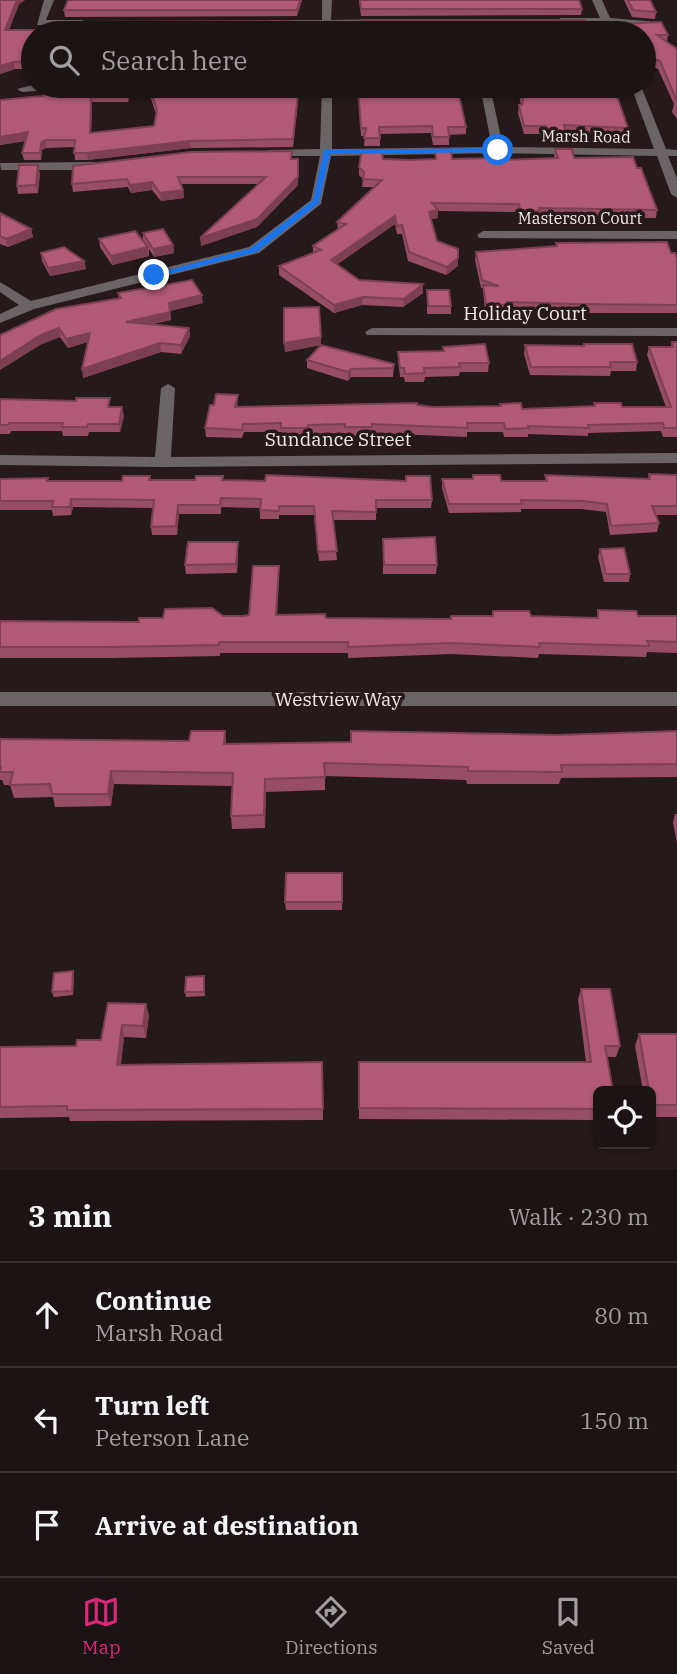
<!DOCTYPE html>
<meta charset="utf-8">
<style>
body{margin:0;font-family:"IBM Plex Serif",serif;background:#251c1e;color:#f1f3f6}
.controls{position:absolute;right:21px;bottom:21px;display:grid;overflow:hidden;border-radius:10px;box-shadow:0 2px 5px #0004}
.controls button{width:63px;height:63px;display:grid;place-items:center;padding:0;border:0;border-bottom:2px solid #3a3234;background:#1c1315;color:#f1f3f6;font:35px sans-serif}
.stop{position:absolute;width:21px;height:21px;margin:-16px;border:5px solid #1a73e8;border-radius:50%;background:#fff}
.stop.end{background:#1a73e8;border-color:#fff;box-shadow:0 2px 7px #0008}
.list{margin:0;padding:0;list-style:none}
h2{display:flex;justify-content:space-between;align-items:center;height:91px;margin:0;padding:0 28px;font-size:30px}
h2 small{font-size:23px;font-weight:400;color:#a09ea0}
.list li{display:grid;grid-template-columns:46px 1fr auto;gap:21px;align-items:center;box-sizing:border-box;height:105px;padding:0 28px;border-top:2px solid #3a3234}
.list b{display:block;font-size:26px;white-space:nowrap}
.list p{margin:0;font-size:23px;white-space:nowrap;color:#a09ea0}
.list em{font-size:23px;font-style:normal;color:#a09ea0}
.icon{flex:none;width:38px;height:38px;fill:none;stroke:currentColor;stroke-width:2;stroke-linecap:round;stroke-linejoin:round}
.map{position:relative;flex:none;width:677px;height:1170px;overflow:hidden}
.search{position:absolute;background:#1c1315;box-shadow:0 2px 5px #0004;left:21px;right:21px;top:21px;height:77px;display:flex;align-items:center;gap:18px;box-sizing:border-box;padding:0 24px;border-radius:38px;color:#a09ea0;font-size:26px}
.sheet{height:406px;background:#1c1315}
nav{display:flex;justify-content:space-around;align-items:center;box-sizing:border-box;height:98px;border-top:2px solid #3a3234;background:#1c1315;font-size:19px;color:#a09ea0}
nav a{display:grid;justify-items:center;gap:4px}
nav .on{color:#db2777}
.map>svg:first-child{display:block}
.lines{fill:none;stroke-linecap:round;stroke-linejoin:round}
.minor{fill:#6b6466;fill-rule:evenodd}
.wall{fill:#984d67}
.shaded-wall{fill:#7c3f54}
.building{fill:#b15a78;stroke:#7c3f54;stroke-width:2}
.route{fill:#1a73e8}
.labels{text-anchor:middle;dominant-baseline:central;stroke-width:7;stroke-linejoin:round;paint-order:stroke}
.far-street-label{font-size:16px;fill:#f1e8ea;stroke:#25191c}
.street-label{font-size:19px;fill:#f1e8ea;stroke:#25191c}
</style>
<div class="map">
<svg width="677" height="1170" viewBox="0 0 677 1170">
<rect width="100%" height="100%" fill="#25191c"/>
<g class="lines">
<g class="minor">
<polygon points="44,0 54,0 46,20 82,20 87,23 82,26 37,25"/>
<polygon points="322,0 332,0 331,20 386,19 391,22 386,25 331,25 331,33 321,33 321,25 271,26 266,23 271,20 322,20"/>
<polygon points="592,0 602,0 610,18 657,22 662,25 657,28 561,24 556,21 561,18 600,18"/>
<polygon points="33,85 33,86 72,86 67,89 22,92 17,89"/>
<polygon points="322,86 332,86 332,149 492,147 480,86 490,86 503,147 654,149 631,86 641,86 666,149 677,150 677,156 668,156 677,178 677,198 671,194 657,156 498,153 331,156 321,204 259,253 34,309 0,323 0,314 19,305 0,292 0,282 31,301 249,247 311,200 320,156 269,156 263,153 269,150 320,149"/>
<polygon points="0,163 95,162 101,166 95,170 1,170"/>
<polygon points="483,231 677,231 677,239 479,238 477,235"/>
<polygon points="372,328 677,328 677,336 367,335 365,332"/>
<polygon points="168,384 175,388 171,457 677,453 677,463 163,467 0,465 0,455 155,457 161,388"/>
<rect x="0" y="692" width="677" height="14"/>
</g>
</g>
<g class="wall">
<polygon points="0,0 25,0 19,4 9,30 57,30 293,21 33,33 33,69 15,69 0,74"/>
<polygon points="68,0 302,0 297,16 65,17 64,10"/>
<polygon points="359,0 579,0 582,9 581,15 361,16"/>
<polygon points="624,0 650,0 656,12 655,19 632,17"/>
<polygon points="586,23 668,35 667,42 677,49 677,119 672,112 674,104 658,69 644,64 644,33"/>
<polygon points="54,86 132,86 128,102 92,102 91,133 154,126 156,114 147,86 294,86 293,94 298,101 293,147 191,148 88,160 75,160 74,147 46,148 42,150 41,160 24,160 22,153 26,141 0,145 0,100 43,96 54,93"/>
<polygon points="358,86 388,90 452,95 466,127 466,134 449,135 449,145 433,145 431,133 380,134 380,146 364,146 365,136 361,136"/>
<polygon points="517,86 604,86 628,128 627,135 567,133 568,138 567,145 550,145 546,134 524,134 518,113 519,105 521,105"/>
<polygon points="435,149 452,159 497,160 554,158 555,149 574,158 637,168 657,210 656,218 539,216 539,219 519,219 518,212 438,211 438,218 431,219 437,241 458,266 446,275 408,261 402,234 397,234 395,224 337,264 359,280 423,293 403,307 362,305 334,313 279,275 279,266 313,253 313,246 338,230 337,222 374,187 362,187 363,179 359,175 359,167 383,159 410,160 435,159"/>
<polygon points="292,159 298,185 257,227 201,246 258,184 181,184 183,190 184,198 161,201 152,190 131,193 128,187 73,192 72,184"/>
<polygon points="40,173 38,193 18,194 17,186"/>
<polygon points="0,213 31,229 33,237 8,247 0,244"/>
<polygon points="143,233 173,245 174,253 154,257 149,249 149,256 112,265 100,247 99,239 143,241"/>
<polygon points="556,243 671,253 677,258 677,313 573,313 507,311 507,314 485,314 483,288 481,288 475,260 476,252 556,246"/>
<polygon points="41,253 84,261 86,269 50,276 42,261"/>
<polygon points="427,290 451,306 451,314 427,314"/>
<polygon points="118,293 203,303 170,311 171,320 153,324 189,328 190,336 181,354 161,352 83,378 88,342 68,348 60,337 42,344 0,335 119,299"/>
<polygon points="321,337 321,345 394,364 393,377 351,377 348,381 307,368 307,360 320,345 285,352"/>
<polygon points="672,342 677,342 677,437 663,437 661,431 588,433 588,436 528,434 528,437 504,437 503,432 467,432 467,437 372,433 372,436 345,436 345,433 308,434 308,437 282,437 282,432 244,432 242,438 206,437 205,428 214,405 238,395 237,407 417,405 433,407 500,406 500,404 522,409 594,406 594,403 622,407 666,407 647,355 649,347 671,347"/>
<polygon points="584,344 637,362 636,371 611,371 610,376 530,375 524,354 525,345 583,346"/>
<polygon points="443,347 489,363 488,372 460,372 459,376 425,377 424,382 405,382 404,377 400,377 398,360 398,352 443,351"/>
<polygon points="0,399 111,407 124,416 120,432 89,432 88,436 63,436 62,431 11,431 10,434 0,434"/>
<polygon points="649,474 677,475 677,515 656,515 659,523 657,532 610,535 606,512 581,509 521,509 521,512 449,513 442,488 442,479 472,479 473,475 501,481 545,481 545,475 648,479"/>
<polygon points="150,476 151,480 195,480 223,476 223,480 432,500 431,508 376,508 376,520 333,520 337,560 319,561 314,515 279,515 279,519 260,519 260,508 221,507 221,514 179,514 177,535 152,535 151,527 153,508 73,507 71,515 53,516 52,510 0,510 0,479 48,478 48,481 122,481"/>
<polygon points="383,539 437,565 436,574 383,574"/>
<polygon points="238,542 238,551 237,573 186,574 185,565"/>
<polygon points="600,549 630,574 629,582 604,582 598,557"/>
<polygon points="279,577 277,615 326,618 451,619 531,616 597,618 598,610 638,616 677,616 677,653 647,652 646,657 539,654 538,658 451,654 348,658 348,653 220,653 220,656 112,658 0,658 0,621 139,622 223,616 243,616 249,615"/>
<polygon points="225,731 226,744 351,742 677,731 677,777 561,778 559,784 467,784 466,780 325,776 325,790 266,792 265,828 232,829 231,816 232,786 114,784 111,806 55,807 53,797 14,798 10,785 4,785 2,780 0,780 0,739 189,741"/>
<polygon points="675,814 677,814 677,843 673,823"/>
<polygon points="342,873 342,910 286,910 285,902"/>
<polygon points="73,971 74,976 73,995 54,997 52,992"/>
<polygon points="204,976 205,996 186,997 185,992"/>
<polygon points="581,989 620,1046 616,1057 607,1057 598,1091 598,1120 359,1119 359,1062 586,1062 578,1000"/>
<polygon points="146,1004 149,1016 146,1038 124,1037 121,1065 322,1062 323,1120 70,1121 69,1117 0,1118 0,1047 76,1046 101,1040"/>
<polygon points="639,1034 677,1034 677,1117 651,1117 651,1091 643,1091 635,1046"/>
</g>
<g class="shaded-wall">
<polygon points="17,0 25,0 19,4 6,37 5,30"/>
<polygon points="300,0 302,0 297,16 297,10"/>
<polygon points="14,62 15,69 0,74 0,66"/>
<polygon points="129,86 132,86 128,102 127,95"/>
<polygon points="298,94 298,101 293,147 293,139"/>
<polygon points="91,95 92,102 91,141 90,133"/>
<polygon points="28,132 29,140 0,145 0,137"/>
<polygon points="45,140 46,148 42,150 41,160 40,153 41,143"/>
<polygon points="190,141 191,148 88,160 87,153"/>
<polygon points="38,165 40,173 38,193 36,185"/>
<polygon points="298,177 298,185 257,227 201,246 200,238"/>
<polygon points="152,182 152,190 131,193 130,185"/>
<polygon points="183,190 184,198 161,201 160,193"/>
<polygon points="438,210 438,218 428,220 429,212"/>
<polygon points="395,216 395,224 331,269 331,260"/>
<polygon points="31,229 33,237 8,247 6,239"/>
<polygon points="173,245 174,253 154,257 153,249"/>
<polygon points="148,247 149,256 112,265 111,256"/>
<polygon points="458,258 458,266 446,275 447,267"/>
<polygon points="84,261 86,269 50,276 48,268"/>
<polygon points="423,284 423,293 403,307 404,299"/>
<polygon points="202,295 203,303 169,311 169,303"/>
<polygon points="363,297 362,305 334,313 334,305"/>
<polygon points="170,312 171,320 127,330 126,322"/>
<polygon points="59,328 60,337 42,344 0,370 0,361 41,335"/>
<polygon points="189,328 190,336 181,354 181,345"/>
<polygon points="90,333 91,341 68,348 66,339"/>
<polygon points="321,337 321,345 285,352 284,343"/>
<polygon points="160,343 161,352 83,378 82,369"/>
<polygon points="351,369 351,377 348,381 348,372"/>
<polygon points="122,407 124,416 120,432 119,424"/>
<polygon points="71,499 73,507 71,515 70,507"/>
<polygon points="178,505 179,514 177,535 176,526"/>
<polygon points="238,542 238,551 237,573 236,564"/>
<polygon points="279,566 279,577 276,626 276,615"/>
<polygon points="111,771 114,784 111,806 108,794"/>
<polygon points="265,779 266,792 265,828 264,815"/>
<polygon points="73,971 74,976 73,995 72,991"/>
<polygon points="146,1004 149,1016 146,1038 143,1026"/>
<polygon points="122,1025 124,1037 119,1077 117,1065"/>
</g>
<g class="building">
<polygon points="0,0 17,0 5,30 57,30 60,22 293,21 291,26 298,26 298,33 33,33 33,61 14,62 0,66"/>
<polygon points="68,0 300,0 297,10 64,10"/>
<polygon points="360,0 579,0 582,9 361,9"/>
<polygon points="628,0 650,0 656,12 633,10"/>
<polygon points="362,20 585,20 586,23 602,25 661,22 668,35 657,35 677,49 677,101 660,61 644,56 644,33 361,33"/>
<polygon points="54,86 129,86 127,95 91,95 90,133 154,126 157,110 149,86 293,86 293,94 298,94 293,139 190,141 87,153 74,153 75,140 45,140 41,143 40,153 22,153 28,132 0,137 0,100 43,96 43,94 54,93"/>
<polygon points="358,86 387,86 388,90 393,86 451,86 452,95 459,95 466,127 448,127 449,137 433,137 432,126 379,127 380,138 364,138 366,128 361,128"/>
<polygon points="519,86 604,86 618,99 628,128 564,125 568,138 551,137 546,126 524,126 519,105 522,105 523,101"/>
<polygon points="435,149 451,149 452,159 496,158 497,160 558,158 555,149 572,149 574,158 633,157 637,168 641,168 657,210 539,208 540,211 520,210 519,204 432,203 438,210 429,212 437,241 458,249 458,258 447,267 409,252 402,225 397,226 395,216 331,260 359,280 423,284 404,299 363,297 334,305 279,266 321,250 313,246 346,224 337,222 382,180 363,179 364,172 359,167 362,150 382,150 383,159 410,160 436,159"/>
<polygon points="292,151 291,159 298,159 298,177 257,219 200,238 266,177 178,177 183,190 160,193 152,182 130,185 127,179 72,184 73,166 191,152"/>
<polygon points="19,165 38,165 36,185 17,186"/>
<polygon points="0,213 31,229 6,239 0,236"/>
<polygon points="163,229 173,245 153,249 143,233"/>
<polygon points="135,231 148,247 111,256 99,239"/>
<polygon points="667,242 671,253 675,253 677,258 677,305 574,304 507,302 507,305 486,306 483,285 499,286 482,280 476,252 557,246 556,243"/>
<polygon points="64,247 84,261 48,268 41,253"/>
<polygon points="192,280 202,295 169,303 170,312 126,322 189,328 181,345 160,343 82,369 90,333 66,339 59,328 41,335 0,361 0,335 56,309 121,298 118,293"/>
<polygon points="427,290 449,290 451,306 428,306"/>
<polygon points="319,307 321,337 284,343 284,308"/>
<polygon points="672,342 677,342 677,428 664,428 663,423 588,425 589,428 528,426 529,428 505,429 504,423 467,423 468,428 372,424 372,427 345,427 345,424 308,425 308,428 281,428 281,423 243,424 242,430 205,428 210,405 214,405 216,394 238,395 235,407 417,403 417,405 433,407 501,406 500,404 521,403 522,409 595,406 594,403 621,403 622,407 671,407 649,347 673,347"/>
<polygon points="485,344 489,363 459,363 460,367 424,368 425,373 405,374 404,368 400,368 398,352 444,351 443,347"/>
<polygon points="584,344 632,344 637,362 610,362 611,367 531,367 525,345 584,346"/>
<polygon points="321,345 394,364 393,368 351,369 348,372 307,360"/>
<polygon points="76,398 110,398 108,407 122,407 119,424 88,424 87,427 62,427 63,423 9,423 8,425 0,425 0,399 76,401"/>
<polygon points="649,474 677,475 677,506 652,506 659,523 611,526 607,504 583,501 521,500 522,504 449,504 442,479 473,479 473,475 500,475 501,481 547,481 545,475 650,479"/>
<polygon points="266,475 406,481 406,476 430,476 432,500 376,500 376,512 332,511 337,551 318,552 314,506 279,506 279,511 260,510 261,499 221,498 220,505 178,505 176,526 151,527 154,500 71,499 70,507 52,507 53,501 0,501 0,479 48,478 47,481 122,481 123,476 150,476 149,480 195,480 196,476 223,476 222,480 265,481"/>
<polygon points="435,537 437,565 384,565 383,539"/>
<polygon points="188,542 238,542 236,564 185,565"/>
<polygon points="624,548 630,574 606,574 600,549"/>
<polygon points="253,566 279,566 276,615 325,614 326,618 451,619 451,616 493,616 493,611 529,611 531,616 598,618 598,610 636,611 638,616 677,616 677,642 647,641 649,646 539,643 540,647 452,643 348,647 348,642 219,642 219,645 110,647 0,647 0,621 139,622 139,618 163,618 165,609 212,608 223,616 243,616 249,615"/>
<polygon points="191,731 225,731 224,744 351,742 351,731 557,735 677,731 677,764 561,765 562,772 468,771 468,767 324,763 325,777 265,779 264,815 231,816 233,773 111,771 108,794 52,794 50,784 10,785 13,772 0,772 1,767 0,767 0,739 189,741"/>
<polygon points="286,873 342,873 342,902 285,902"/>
<polygon points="73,971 72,991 52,992 54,973"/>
<polygon points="204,976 204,992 185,992 186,977"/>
<polygon points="581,989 610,989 620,1046 605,1046 613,1091 598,1091 598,1109 359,1108 359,1062 591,1062"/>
<polygon points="108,1003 146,1004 143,1026 122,1025 117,1065 322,1062 323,1109 67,1110 67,1106 0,1107 0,1047 76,1046 77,1040 101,1040"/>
<polygon points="639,1034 677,1034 677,1105 652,1105 651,1091 649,1091"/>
</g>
<polygon class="route" points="498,148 501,152 330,154 319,203 257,252 154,278 150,275 251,248 313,200 324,150"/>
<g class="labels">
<g class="far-street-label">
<text transform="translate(586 136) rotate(1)">Marsh Road</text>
<text x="580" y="218">Masterson Court</text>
</g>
<g class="street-label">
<text x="525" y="313">Holiday Court</text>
<text x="338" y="439">Sundance Street</text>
<text x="338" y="699">Westview Way</text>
</g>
</g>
</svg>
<div class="controls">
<button><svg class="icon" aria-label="locate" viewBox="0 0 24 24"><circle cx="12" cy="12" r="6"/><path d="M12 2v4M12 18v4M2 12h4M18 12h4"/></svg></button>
</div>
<div class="stop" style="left:498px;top:150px"></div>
<div class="stop end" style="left:154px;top:275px"></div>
<div class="search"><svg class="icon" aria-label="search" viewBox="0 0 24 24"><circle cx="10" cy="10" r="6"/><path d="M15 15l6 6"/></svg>Search here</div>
</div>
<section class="sheet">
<h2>3 min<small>Walk · 230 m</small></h2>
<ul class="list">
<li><svg class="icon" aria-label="ahead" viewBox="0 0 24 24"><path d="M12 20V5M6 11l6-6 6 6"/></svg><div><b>Continue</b><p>Marsh Road</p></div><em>80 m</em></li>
<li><svg class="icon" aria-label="left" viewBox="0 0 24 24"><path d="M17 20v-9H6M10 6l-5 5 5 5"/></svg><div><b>Turn left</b><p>Peterson Lane</p></div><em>150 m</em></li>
<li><svg class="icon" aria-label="arrive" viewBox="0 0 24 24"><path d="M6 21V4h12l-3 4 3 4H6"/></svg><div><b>Arrive at destination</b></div></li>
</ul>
</section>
<nav>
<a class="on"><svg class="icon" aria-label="map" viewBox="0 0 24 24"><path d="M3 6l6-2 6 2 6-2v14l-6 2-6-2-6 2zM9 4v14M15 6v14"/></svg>Map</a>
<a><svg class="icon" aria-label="directions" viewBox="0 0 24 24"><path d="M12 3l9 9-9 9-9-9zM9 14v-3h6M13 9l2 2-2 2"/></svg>Directions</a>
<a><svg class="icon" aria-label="saved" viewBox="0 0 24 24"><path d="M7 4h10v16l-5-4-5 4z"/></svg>Saved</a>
</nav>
